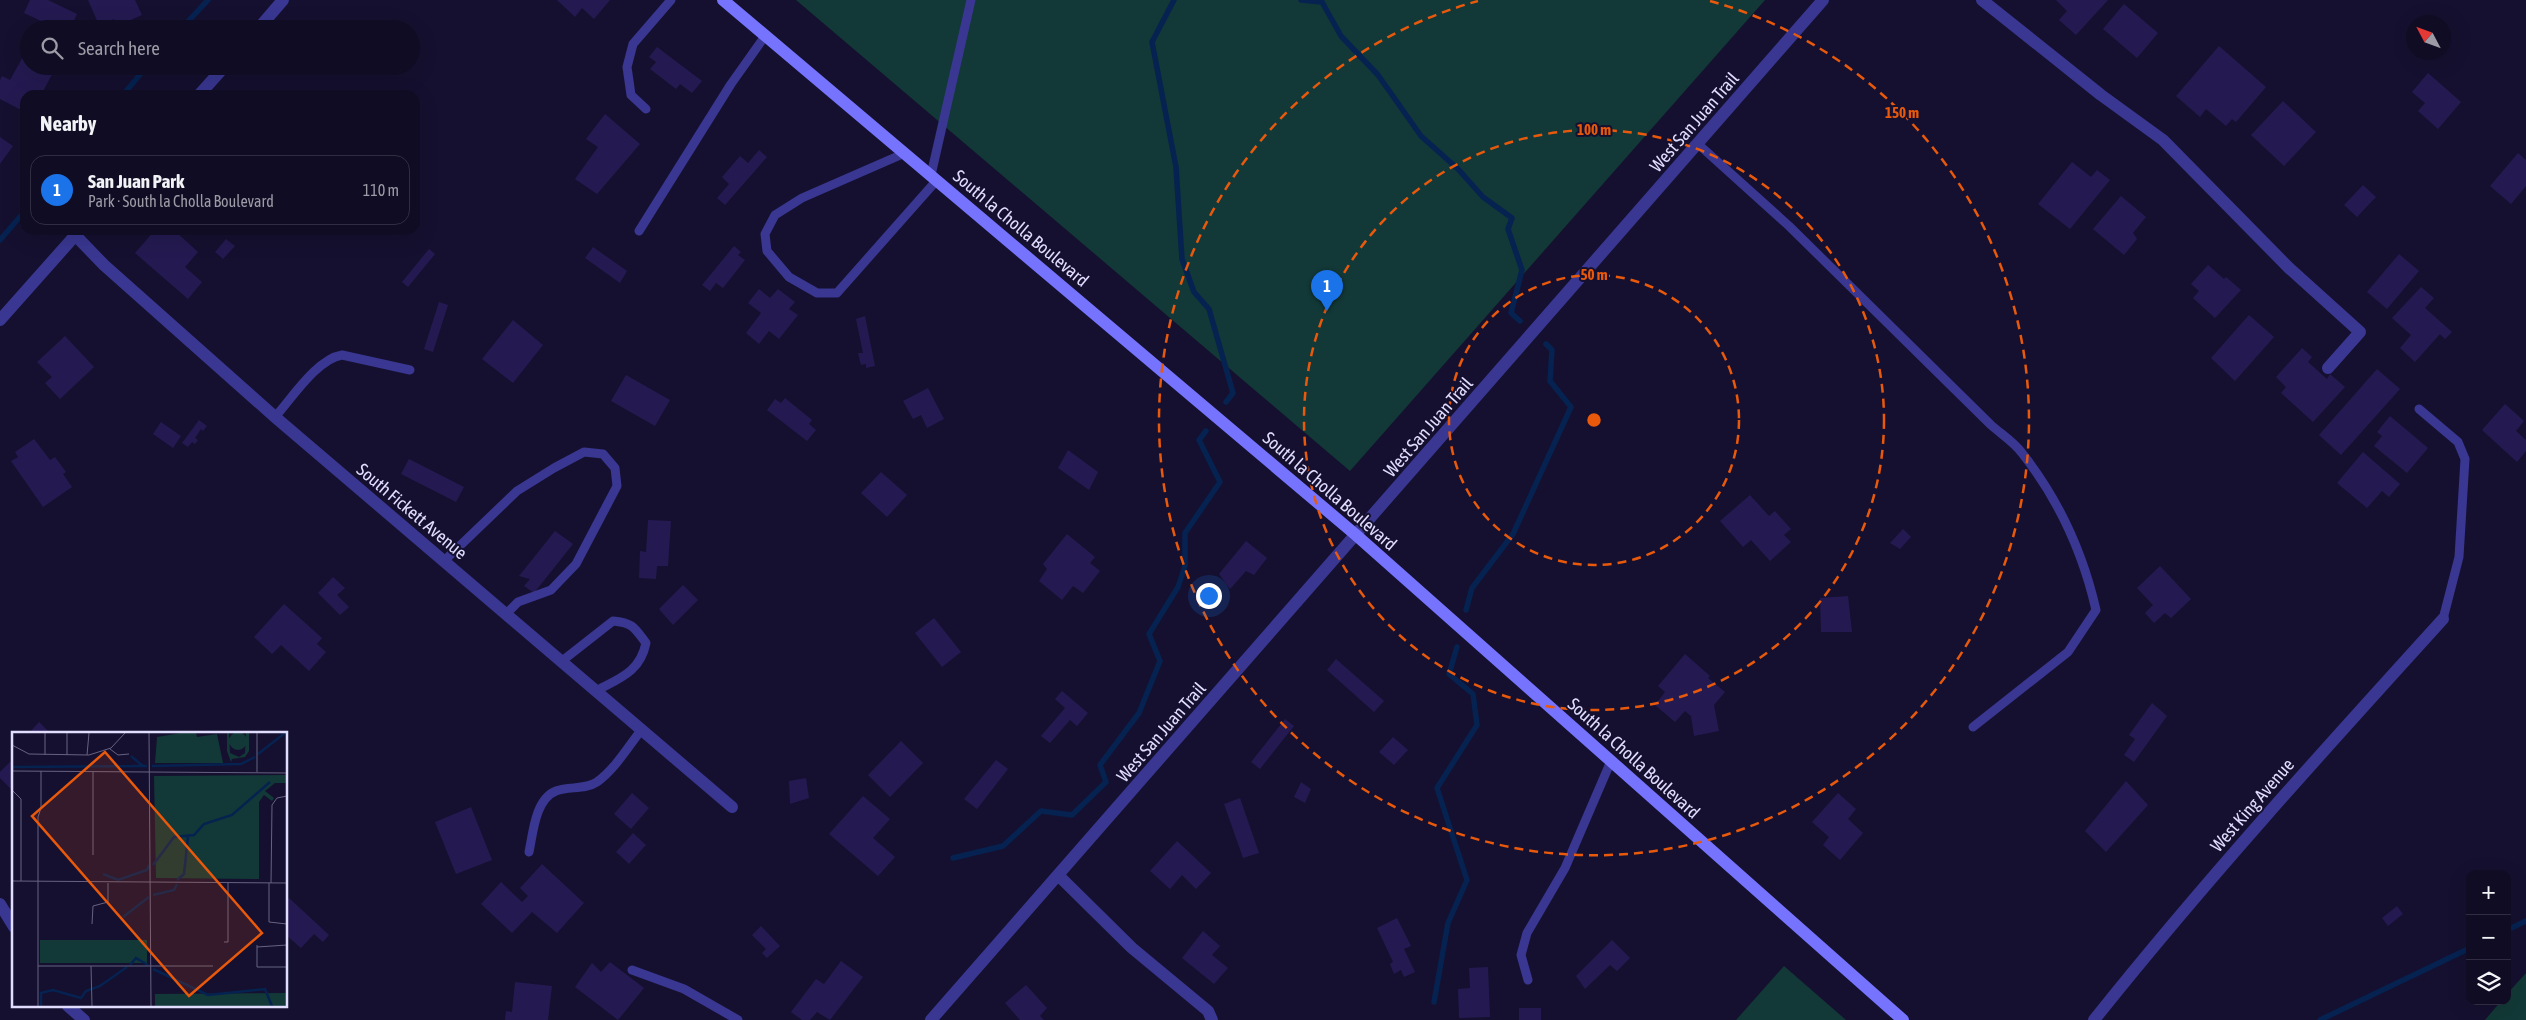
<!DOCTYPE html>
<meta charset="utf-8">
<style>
body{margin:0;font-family:"Asap Condensed",sans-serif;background:#1e1a30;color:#f1f3f6}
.controls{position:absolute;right:15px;bottom:15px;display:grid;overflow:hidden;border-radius:10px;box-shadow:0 5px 20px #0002}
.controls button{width:45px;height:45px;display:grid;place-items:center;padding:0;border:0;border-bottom:1px solid #302c41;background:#100c23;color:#f1f3f6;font:25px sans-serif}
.compass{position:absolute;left:2406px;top:15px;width:45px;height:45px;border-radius:50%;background:#100c23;box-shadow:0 5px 20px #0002;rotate:311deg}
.you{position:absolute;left:1208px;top:595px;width:18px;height:18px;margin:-12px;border:4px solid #fff;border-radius:50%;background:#1a73e8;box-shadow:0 0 0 8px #1a73e833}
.badge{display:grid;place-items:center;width:32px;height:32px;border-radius:50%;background:#1a73e8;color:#fff;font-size:16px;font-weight:700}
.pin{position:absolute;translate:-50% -41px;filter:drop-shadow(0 1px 2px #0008)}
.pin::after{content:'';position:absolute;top:26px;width:18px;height:15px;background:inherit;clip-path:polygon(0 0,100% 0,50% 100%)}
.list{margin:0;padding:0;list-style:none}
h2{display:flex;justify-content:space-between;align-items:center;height:65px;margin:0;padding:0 20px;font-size:21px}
h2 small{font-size:16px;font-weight:400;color:#9c9ba6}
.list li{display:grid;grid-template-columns:32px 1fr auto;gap:15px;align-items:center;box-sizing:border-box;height:70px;margin:0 10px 10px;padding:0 10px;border:1px solid #302c41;border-radius:15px}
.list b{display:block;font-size:19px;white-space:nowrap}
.list p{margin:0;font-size:16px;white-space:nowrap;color:#9c9ba6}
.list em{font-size:16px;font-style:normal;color:#9c9ba6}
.icon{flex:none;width:28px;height:28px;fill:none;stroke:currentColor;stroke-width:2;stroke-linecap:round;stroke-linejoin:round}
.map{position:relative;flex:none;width:2526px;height:1020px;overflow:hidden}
.search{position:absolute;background:#100c23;box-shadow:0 5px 20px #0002;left:20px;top:20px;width:400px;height:55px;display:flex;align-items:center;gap:12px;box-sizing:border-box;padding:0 18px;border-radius:28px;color:#9c9ba6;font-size:19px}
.panel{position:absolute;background:#100c23;box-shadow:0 5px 20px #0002;left:20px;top:90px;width:400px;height:145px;border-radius:15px}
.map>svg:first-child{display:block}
.green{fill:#123937}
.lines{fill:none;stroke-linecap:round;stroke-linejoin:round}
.stream{stroke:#062251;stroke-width:5.5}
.building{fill:#241a51}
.service{stroke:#393791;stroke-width:9}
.minor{stroke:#393791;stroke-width:12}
.tertiary{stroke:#393791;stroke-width:12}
.secondary{stroke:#7674ff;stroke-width:12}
.ring{fill:none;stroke:#e8590c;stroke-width:2.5;stroke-dasharray:9 6}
.labels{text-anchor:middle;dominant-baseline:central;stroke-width:4;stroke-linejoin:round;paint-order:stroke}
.street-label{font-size:18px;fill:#e1ddff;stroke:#15102f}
.inset-river{fill:none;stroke:#062251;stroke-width:2.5}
.inset-road{fill:none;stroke:#676282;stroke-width:1}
.view{fill:#e8590c;fill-opacity:0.15;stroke:#e8590c;stroke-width:2.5}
.inset-edge{fill:none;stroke:#e1ddff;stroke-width:2.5}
.centre{fill:#e8590c;stroke:#15102f;stroke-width:2.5}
.ring-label{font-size:15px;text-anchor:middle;font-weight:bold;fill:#e8590c;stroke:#15102f;stroke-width:4;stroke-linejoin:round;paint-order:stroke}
</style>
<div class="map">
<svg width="2526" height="1020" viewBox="0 0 2526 1020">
<rect width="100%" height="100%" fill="#15102f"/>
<g class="green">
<polygon points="796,0 1765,0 1350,471"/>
<polygon points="1784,966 1846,1020 1736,1020"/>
<polygon points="2526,973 2526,1020 2485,1020 2501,1001 2507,1001 2507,994"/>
</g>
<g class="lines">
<g class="stream">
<polyline points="1174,0 1152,42 1176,167 1182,259 1194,292 1209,309 1233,393 1226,402"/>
<polyline points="1301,0 1322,2 1341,36 1378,75 1421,136 1458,169 1483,197 1512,218 1508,229 1522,270 1511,313 1520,321"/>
<polyline points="181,29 208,0"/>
<polyline points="123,95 147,66"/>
<polyline points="0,240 25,211"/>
<polyline points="1466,610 1472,588 1513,534 1571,407 1550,381 1552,350 1546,344"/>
<polyline points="953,858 1003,846 1041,811 1072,815 1106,782 1100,765 1139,713 1160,661 1149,634 1178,587 1185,566 1185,533 1220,482 1199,440 1206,431"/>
<polyline points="2507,930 2526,921"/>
<polyline points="1434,1002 1448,923 1467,880 1437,788 1477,725 1473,694 1449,674 1457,647"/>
<polyline points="2320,1020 2470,948"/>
</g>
</g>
<g class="building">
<polygon points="30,0 48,0 77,14 70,29 37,29 41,21 24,13"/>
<polygon points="88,0 135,0 142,15 117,26 114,19 99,25"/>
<polygon points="557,0 610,0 594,19 582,8 575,17"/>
<polygon points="2056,0 2108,0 2076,35 2059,20 2067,11"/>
<polygon points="2124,4 2158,33 2137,58 2103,29"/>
<polygon points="2219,46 2266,87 2236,122 2232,119 2226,126 2206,109 2200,117 2176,96"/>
<polygon points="657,47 702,81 692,93 680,84 676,89 650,69 656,62 649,57"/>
<polygon points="25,53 29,55 29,66 50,66 55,69 41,95 25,95 25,112 0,99 0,80 2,76 10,80"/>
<polygon points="2428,73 2461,102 2438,129 2418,111 2425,103 2412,92"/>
<polygon points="2283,101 2316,132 2284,166 2251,135"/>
<polygon points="605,114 640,144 597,194 575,179 598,147 586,139"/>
<polygon points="0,137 13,146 0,164"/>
<polygon points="759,150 767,157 725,205 717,198 729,184 722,177 740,156 748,163"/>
<polygon points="2518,153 2526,160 2526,186 2511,204 2490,186"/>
<polygon points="2072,162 2091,177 2097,170 2110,180 2070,229 2038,204"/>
<polygon points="2363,185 2376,197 2357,217 2344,205"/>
<polygon points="2121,196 2146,217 2133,233 2137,239 2124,255 2093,229"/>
<polygon points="155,230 174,230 198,252 185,267 202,282 188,299 135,253"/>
<polygon points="226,239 235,246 223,259 215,252"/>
<polygon points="734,246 741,252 738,255 745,260 723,288 716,283 710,291 702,285"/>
<polygon points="593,247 627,271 620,283 585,258"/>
<polygon points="429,249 435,254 408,287 402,282"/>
<polygon points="2399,254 2419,271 2387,309 2367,292"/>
<polygon points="2208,265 2224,279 2226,277 2241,290 2215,318 2193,298 2199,291 2191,284"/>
<polygon points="2421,287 2434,298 2425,308 2452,332 2445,339 2440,334 2415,362 2400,348 2411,335 2392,318"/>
<polygon points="759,289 770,298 778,289 795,302 789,309 798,315 779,339 769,331 759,344 746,333 761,313 748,303"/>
<polygon points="439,302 448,305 433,352 424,349"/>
<polygon points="2249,315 2274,337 2235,381 2211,358"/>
<polygon points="865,316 875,366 866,368 866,364 861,365 858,353 863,353 856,319"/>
<polygon points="513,320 543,345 513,383 482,359"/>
<polygon points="65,336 94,367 60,399 45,383 52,377 37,362"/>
<polygon points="2302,348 2312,357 2308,362 2327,379 2330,374 2345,387 2313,422 2281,393 2286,387 2276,377"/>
<polygon points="2377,369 2400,389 2341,455 2319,435"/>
<polygon points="626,375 670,400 655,426 611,401"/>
<polygon points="928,388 944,419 927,428 921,415 913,419 903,401"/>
<polygon points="785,398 812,420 809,424 816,430 807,441 767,410 775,399 781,403"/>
<polygon points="2505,404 2524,421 2516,431 2526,440 2526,451 2517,462 2482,430"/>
<polygon points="2390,416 2428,448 2407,473 2374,446 2382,436 2377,432"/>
<polygon points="199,420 207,426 203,431 201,429 195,438 198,440 195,444 192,442 188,447 182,443"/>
<polygon points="161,422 181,436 173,448 153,434"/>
<polygon points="34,439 50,460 55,457 66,472 63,474 72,487 43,507 11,461 18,457 15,452"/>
<polygon points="1068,450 1098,472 1089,490 1058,468"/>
<polygon points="2363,452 2400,484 2389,497 2382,491 2367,508 2337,483"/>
<polygon points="409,459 464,487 456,502 401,474"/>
<polygon points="881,472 907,495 887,517 861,493"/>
<polygon points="1750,495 1769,516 1775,511 1791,529 1784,535 1791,542 1770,561 1751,540 1743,547 1720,521"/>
<polygon points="648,520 671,521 668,566 657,566 656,579 639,578 640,551 646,552"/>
<polygon points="1903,529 1911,537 1900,549 1890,543"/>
<polygon points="555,531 573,544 534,593 524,586 530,579 519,576"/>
<polygon points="1067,534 1095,557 1090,563 1100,571 1083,593 1073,586 1062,600 1039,581 1047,569 1043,564"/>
<polygon points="1246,541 1267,558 1254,575 1246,571 1230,589 1219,574"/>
<polygon points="2160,566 2191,599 2171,618 2165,613 2154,623 2145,613 2153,605 2137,588"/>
<polygon points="333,577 345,588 337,595 349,607 340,615 318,593"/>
<polygon points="683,585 698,600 673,625 659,609"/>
<polygon points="1848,596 1852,632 1821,632 1820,598"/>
<polygon points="284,604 322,638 317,644 326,652 309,671 281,645 272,654 254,637"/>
<polygon points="934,618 961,652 942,667 915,633"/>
<polygon points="1685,654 1710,676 1708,678 1725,692 1714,705 1719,731 1694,736 1691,716 1685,711 1675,722 1655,705 1665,692 1658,686"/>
<polygon points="1336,659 1384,701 1374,712 1327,670"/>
<polygon points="1062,691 1088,713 1077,726 1070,720 1050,743 1041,736 1065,708 1055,699"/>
<polygon points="2152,703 2167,716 2134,762 2124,755 2135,739 2129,735"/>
<polygon points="1285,719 1294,726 1260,769 1251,762"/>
<polygon points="39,722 51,734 28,734"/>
<polygon points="1393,737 1408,750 1394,765 1379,752"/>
<polygon points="901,741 923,763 890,797 868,775"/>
<polygon points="14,758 14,792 0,778 0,772"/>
<polygon points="996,760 1008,769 977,809 964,799"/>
<polygon points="806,778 809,798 790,804 789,781"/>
<polygon points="2126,781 2148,805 2106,852 2085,831"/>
<polygon points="1301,782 1311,789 1305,803 1294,797"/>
<polygon points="632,793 649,808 631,829 614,814"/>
<polygon points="1838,793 1856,809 1848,819 1863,833 1840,860 1823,845 1829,837 1812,822"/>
<polygon points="863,796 890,819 873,838 895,857 878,876 829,834"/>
<polygon points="1240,798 1259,853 1243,858 1224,804"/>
<polygon points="471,807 492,860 456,874 435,822"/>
<polygon points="633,833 646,845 629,864 616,852"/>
<polygon points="1177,841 1211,873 1196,889 1182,875 1170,889 1150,871"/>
<polygon points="542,864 584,903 557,933 532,912 512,933 481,904 501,882 522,902 528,896 520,888"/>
<polygon points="289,898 329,935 323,942 314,934 301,948 286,935 286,901"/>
<polygon points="2397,906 2403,914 2388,926 2382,918"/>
<polygon points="1397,918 1411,946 1404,949 1415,972 1404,977 1401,970 1394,974 1390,964 1393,962 1377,928"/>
<polygon points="761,926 780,946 767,958 762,953 766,949 752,935"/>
<polygon points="1203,931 1220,946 1212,955 1228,968 1214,984 1182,958"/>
<polygon points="1612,940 1630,958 1617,971 1610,965 1585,989 1576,976"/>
<polygon points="841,961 863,977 830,1020 817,1012 810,1020 802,1020 791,1012 816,979 824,984"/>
<polygon points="610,962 644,988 618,1020 575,987 592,963 601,972"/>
<polygon points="1488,967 1490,1017 1459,1018 1458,989 1470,988 1469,968"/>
<polygon points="515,982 552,986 548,1020 505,1020 506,1011 512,1012"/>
<polygon points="1026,985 1047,1008 1040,1016 1044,1020 1020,1020 1005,1003"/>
<rect x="1519" y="1008" width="22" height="12"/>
</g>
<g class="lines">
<g class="service">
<polyline points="646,109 631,95 627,67 633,44 671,0"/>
<path d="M 1698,144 L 1789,226 L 1991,425 C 2001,434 2014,442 2022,453 C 2059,500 2083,553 2096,610 L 2068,652 L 1973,727"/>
<polyline points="905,153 802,198 775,215 765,234 767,251 789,277 817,293 837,293 937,180"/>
<polyline points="931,175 971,0"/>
<polyline points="639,231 731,84 765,36"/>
<polyline points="2419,409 2458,442 2465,459 2459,557 2443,619"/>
<path d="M 275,417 C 292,398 317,359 342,355 L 410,370"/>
<polyline points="444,561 517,491 554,468 584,452 603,454 615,468 617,486 576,564 551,590 518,602 506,614"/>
<path d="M 562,661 L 613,621 C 633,623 634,627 646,643 C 640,672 620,678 596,691"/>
<path d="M 529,852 C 533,834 535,799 556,791 C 569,786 585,790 597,782 C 615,769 628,747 642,729"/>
<polyline points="632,970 684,989 738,1020"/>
<polyline points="1528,980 1521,955 1527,933 1565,868 1611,761"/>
</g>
<g class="minor">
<polyline points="1982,0 2101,95 2163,140 2289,268 2360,332 2328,368"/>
<polyline points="258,29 283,0"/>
<polyline points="199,95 225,66"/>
<polyline points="75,235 104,265 275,417 732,807"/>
<polyline points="0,320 80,230"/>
<polyline points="1059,876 1132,948 1208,1011 1212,1020"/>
<polyline points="0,904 14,927"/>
<polyline points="68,1006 84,1020"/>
<path d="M 2094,1020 C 2205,881 2324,750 2443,619"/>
</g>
<polyline class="tertiary" points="931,1020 1823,0"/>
<polyline class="secondary" points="723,0 1356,535 1903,1020"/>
</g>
<g class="ring">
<circle cx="1594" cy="420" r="145"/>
<circle cx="1594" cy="420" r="290"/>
<path d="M1710 1A435 435 0 1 1 1478 1"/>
</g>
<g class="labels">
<g class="street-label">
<text transform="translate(1694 122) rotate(-49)">West San Juan Trail</text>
<text transform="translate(1021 228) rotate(40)">South la Cholla Boulevard</text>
<text transform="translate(1428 427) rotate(-49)">West San Juan Trail</text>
<text transform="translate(1330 491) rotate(41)">South la Cholla Boulevard</text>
<text transform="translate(412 511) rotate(40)">South Fickett Avenue</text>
<text transform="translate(1161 732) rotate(-49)">West San Juan Trail</text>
<text transform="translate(1634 758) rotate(42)">South la Cholla Boulevard</text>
<text transform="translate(2252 805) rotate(-49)">West King Avenue</text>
</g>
</g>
<g transform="translate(12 732)">
<rect width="275" height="275" fill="#15102f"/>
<path d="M217 9a9 9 0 1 1 18 0a9 9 0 1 1-18 0ZM 169,1 L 184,1 L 185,5 L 205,2 L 211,31 L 143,31 L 145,5 ZM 215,1 L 217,1 L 218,21 L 227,25 L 233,21 L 234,1 L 237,1 L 237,19 L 233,25 L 220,27 L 219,30 L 215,19 ZM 275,43 L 275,51 L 263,51 L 253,59 L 262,66 L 260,69 L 252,63 L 247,70 L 247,147 L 144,146 L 142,44 ZM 28,208 L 135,208 L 135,231 L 28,231 ZM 275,261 L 275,274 L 143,274 L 143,262 Z" fill="#123937"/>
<path class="inset-river" d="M 246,22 L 273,1M 119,24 L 132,35M 140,34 L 229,32 L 243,25M 0,35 L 135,34M 141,133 L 162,105 L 182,103 L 192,92 L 220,83 L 258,50M 91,142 L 106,148 L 135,138 L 137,133M 165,148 L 172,142 L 176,105M 141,163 L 162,158 L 165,152M 111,185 L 137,165M 118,233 L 124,226 L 136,233M 141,237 L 196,263 L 253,257 L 260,274M 29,274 L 29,261 L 41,258 L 69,266 L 74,259 L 88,254 L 115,235"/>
<path class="inset-road" d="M 33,1 L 33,23M 137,1 L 139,274M 245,1 L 245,40M 0,13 L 17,22 L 77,23 L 99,16 L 113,1M 98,17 L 106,23 L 117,22M 55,23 L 55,1M 75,23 L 77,1M 0,39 L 275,41M 81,40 L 81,123M 0,58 L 9,67 L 9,149M 0,149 L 275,151M 257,151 L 257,190 L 275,192M 259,151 L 260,73 L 265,66 L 275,64M 80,192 L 81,174 L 96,170 L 96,151M 212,210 L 216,210 L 216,151M 245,213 L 245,235 L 275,235M 245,215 L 275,213M 26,234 L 201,234M 79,234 L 80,274M 26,274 L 26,85 L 29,76 L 29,39"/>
<path class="view" d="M 93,20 L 250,201 L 177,264 L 20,84 Z"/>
<rect width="275" height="275" class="inset-edge"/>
</g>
<circle cx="1594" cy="420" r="8" class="centre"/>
<g class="ring-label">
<text x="1902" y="118">150 m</text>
<text x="1594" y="135">100 m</text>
<text x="1594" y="280">50 m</text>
</g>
</svg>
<div class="controls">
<button>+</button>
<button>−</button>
<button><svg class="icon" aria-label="layers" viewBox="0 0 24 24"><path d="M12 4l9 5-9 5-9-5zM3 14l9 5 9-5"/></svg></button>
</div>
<svg class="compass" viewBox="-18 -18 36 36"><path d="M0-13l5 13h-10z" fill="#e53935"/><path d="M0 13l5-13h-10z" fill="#9c9ba6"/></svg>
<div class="you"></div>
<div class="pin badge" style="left:1327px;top:311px">1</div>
<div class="search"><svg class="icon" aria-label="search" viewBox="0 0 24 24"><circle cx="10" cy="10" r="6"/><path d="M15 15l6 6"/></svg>Search here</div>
<section class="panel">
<h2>Nearby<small></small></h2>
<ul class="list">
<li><span class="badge">1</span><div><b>San Juan Park</b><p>Park · South la Cholla Boulevard</p></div><em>110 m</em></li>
</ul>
</section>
</div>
